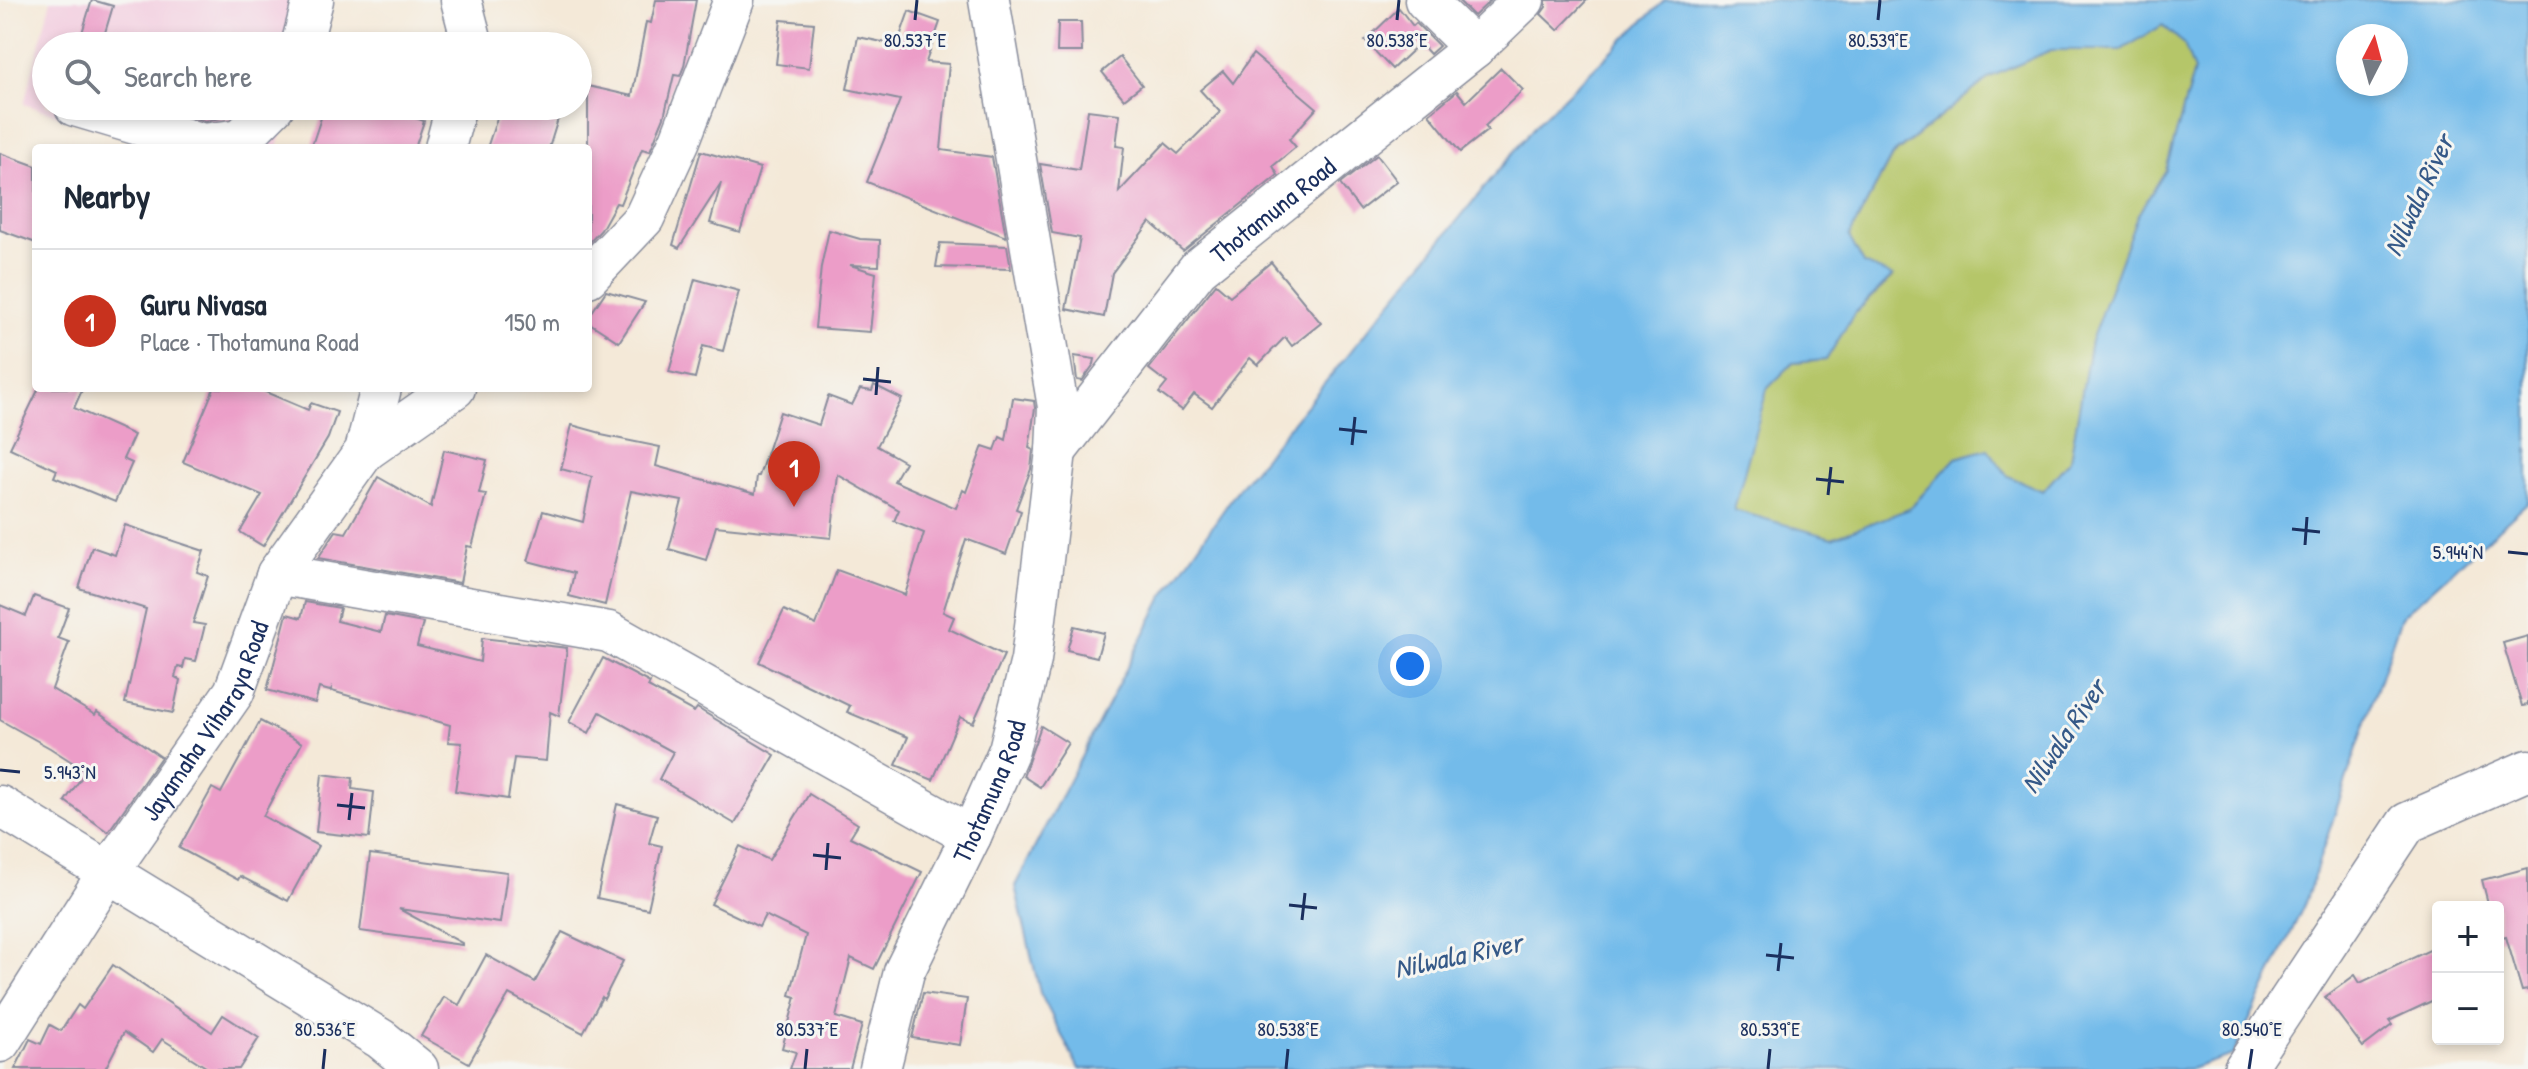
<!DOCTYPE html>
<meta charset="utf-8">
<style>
body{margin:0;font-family:"Patrick Hand",sans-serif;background:#f6f6f7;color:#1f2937}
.controls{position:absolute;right:24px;bottom:24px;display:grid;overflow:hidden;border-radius:8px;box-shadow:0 4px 12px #0003}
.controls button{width:72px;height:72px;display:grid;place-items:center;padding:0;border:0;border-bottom:2px solid #e0e1e3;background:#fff;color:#1f2937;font:40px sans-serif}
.compass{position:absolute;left:2336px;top:24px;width:72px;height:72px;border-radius:50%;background:#fff;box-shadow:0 4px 12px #0003;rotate:6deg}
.you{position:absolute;left:1410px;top:666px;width:28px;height:28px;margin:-20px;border:6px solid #fff;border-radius:50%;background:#1a73e8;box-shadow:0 0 0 12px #1a73e833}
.badge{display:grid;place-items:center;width:52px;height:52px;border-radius:50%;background:#c8321e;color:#fff;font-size:26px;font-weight:700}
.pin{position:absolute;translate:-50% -66px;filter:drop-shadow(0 2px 4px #0008)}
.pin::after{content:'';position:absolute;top:42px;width:28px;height:24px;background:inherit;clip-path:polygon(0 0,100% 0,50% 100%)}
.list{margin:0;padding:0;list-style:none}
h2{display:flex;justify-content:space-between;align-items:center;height:104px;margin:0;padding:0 32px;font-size:34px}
h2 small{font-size:26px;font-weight:400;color:#747a83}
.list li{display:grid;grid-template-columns:52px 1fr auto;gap:24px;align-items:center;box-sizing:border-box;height:144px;padding:0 32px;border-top:2px solid #e0e1e3}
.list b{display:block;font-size:30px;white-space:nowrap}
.list p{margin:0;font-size:26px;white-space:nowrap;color:#747a83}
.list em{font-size:26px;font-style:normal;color:#747a83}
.icon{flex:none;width:44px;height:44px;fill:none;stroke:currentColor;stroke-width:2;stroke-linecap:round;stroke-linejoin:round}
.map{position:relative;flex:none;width:2528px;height:1069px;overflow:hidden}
.search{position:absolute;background:#fff;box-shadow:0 4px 12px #0003;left:32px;top:32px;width:560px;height:88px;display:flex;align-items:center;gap:20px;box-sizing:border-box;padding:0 28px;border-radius:44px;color:#747a83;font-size:30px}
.panel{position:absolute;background:#fff;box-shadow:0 4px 12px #0003;left:32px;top:144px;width:560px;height:248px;border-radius:8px}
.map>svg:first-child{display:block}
.built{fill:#f3cfe0}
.green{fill:#b5c669;stroke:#687a64;stroke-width:2}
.water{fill:#73bbea;stroke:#4775a4;stroke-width:2;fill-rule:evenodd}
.building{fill:#ec9dc8}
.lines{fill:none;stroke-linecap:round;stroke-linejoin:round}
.minor-casing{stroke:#888c9b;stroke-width:43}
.minor{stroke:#fff;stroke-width:40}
.ticks{fill:none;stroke:#1b2f5e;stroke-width:3}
.labels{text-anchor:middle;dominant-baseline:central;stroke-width:6;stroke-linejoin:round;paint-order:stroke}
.street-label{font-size:26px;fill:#1b2f5e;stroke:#f6f6f2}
.water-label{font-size:28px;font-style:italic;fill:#355988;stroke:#f6f6f2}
.ticks-label{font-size:20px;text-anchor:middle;fill:#1b2f5e;stroke:#f6f6f2;stroke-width:6;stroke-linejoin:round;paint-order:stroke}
</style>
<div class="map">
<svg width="2528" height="1069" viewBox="0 0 2528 1069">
<rect width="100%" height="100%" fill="#f6f6f2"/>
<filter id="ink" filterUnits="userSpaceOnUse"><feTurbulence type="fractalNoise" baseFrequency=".0125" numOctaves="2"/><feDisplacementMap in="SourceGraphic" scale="16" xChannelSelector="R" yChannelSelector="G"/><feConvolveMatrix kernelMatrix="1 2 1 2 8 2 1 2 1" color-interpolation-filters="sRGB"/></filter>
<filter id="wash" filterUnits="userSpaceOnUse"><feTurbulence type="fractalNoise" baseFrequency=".006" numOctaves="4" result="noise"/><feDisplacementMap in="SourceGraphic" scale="32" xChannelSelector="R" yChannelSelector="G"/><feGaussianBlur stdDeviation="1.8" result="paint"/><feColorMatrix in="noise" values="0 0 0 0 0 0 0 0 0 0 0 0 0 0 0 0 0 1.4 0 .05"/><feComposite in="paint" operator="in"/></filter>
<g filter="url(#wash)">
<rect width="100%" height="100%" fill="#f4e9d8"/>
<polygon class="built" points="51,0 317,0 305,46 46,46 46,106 289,106 278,148 159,148 24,104"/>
<polygon class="green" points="2163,25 2184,44 2194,70 2166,170 2137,216 2091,341 2070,460 2042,492 2008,476 1956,458 1910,509 1832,538 1733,510 1767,389 1793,363 1826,360 1854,314 1893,277 1864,264 1849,237 1892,156 1990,77 2051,50 2121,50"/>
<path class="water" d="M 1665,0 L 2528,0 L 2528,502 L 2401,617 L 2305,903 L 2233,1055 L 2190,1069 L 1079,1069 L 1040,993 L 1015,886 L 1162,599 L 1238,489 L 1538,122 ZM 2163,25 L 2184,44 L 2194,71 L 2166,170 L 2137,216 L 2091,341 L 2070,460 L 2043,491 L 2008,476 L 1988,449 L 1956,458 L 1909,509 L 1832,538 L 1734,510 L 1767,389 L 1793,363 L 1826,360 L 1854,314 L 1893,276 L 1864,264 L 1849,237 L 1892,155 L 1990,77 L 2051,50 L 2121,50 ZM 2348,36 L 2396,36 L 2396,84 L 2348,84 Z"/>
<g id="blocks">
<g class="building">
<polygon points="92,0 113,6 101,46 78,46"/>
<polygon points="656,0 696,0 684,66 680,76 674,75 664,117 650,151 642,149 620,204 616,203 601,230 588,244 588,86 632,96 646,22 651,23"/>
<polygon points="1458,0 1491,0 1474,16"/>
<polygon points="1546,0 1587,0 1558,30 1541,14 1546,7"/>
<polygon points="1399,8 1413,26 1416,23 1439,46 1430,54 1420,43 1392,69 1365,41"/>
<polygon points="909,11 940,22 926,62 949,64 941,150 992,157 1006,237 867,182 900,100 847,89 858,37 897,45"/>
<polygon points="781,20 814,23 809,68 776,64"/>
<polygon points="1058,22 1081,22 1082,52 1057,52"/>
<polygon points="1253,54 1317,108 1289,139 1296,147 1273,166 1278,175 1183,251 1150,222 1112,273 1104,317 1066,309 1080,238 1052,233 1040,164 1079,170 1088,110 1120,114 1116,146 1124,147 1119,192 1165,143 1178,154 1220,112 1200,90 1223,71 1233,83"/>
<polygon points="1120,57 1142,85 1124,99 1102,72"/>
<polygon points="1501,68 1523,90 1485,126 1488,130 1460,152 1429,114 1457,91 1466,102"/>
<polygon points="156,106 224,106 221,118 205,121"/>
<polygon points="325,106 400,106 398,112 424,121 415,148 311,148"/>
<polygon points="501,106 562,106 549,148 487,148"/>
<polygon points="701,151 760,168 740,232 710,223 721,183 679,248 673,245"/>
<polygon points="0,153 36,166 36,243 0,230"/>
<polygon points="1377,155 1397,181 1360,210 1340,184"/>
<polygon points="829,230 860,239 880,240 879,266 850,265 876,273 870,332 815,328 821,267"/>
<polygon points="940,243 1007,246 1011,269 936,267"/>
<polygon points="1271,262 1321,323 1292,346 1285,337 1258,365 1250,358 1212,407 1194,394 1182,410 1159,393 1167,383 1149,369 1216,284 1230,296"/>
<polygon points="695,279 739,291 723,351 703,346 695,378 669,372"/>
<polygon points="606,291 645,302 619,342 588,322 588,318"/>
<polygon points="1074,356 1095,359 1094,364 1082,381 1077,380"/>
<polygon points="874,385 902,399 877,446 905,462 894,481 956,508 963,490 966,492 983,446 995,450 1000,437 1006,440 1013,398 1034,401 1035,408 1029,448 1033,450 1031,469 1016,509 1021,511 1006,554 966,539 943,612 954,617 949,629 1004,655 973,723 960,717 933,780 896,765 908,737 847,712 850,706 759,662 784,610 816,625 837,570 905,595 924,533 894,521 899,510 838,475 831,538 716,526 706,560 669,549 682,501 631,491 605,605 569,596 574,573 528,561 543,511 583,522 592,477 561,469 572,425 601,433 601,435 660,447 656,466 755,494 757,476 759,476 780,412 819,425 828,396 852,405 860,389 872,391"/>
<polygon points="39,388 83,388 74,408 134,435 123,459 132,463 115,502 54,477 57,470 10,448"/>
<polygon points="214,388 256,388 308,410 311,403 337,412 328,438 263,546 240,532 262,495 183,462"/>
<polygon points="444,450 487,460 479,493 486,494 472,547 467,546 460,583 318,558 336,531 346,533 378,477 431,507"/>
<polygon points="125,525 204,551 197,572 208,576 193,623 205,625 196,661 185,659 183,668 178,667 175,677 180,680 173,713 125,703 146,609 79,588 92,547 115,555"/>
<polygon points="34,596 69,608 58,638 69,642 52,689 95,715 97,712 161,757 108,832 65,801 86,771 50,748 0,720 0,605 26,616"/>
<polygon points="305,602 340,608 337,621 381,632 385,616 423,623 417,646 480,662 482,638 567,648 559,716 550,712 546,761 514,758 508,799 455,791 462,743 448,742 450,725 332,691 332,688 330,691 319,688 315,703 267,690 287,614 301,618"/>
<polygon points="1074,626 1104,633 1097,657 1067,650"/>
<polygon points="2528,636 2528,705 2522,706 2503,643"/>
<polygon points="603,658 650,683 648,687 694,712 697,708 775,755 735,824 659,779 673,752 600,712 589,733 569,722"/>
<polygon points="260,721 302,743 263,816 318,846 288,901 240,876 238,880 179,848 212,788 221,793"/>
<polygon points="1041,726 1068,743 1040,787 1023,776"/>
<polygon points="322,774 353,778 352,789 374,792 369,838 316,832"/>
<polygon points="809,794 858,824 850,837 922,872 874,969 851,958 836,1017 862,1025 850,1069 790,1069 796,1052 782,1048 796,997 790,995 806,935 765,915 759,927 711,904 740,846 769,860"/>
<polygon points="617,804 657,815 649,843 662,846 648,909 597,898"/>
<polygon points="370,854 507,872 500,923 399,909 462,943 462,945 360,931"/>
<polygon points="2528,868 2528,990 2522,991 2506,937 2498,939 2498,907 2489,907 2482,880"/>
<polygon points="562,932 623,961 604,999 602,997 583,1033 509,994 469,1063 421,1036 444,997 459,1005 486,955 535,982"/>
<polygon points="2438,946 2438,998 2389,1021 2392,1025 2363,1047 2325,997 2355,975 2360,983"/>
<polygon points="113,965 212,1032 223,1015 259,1038 239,1069 209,1069 162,1039 153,1052 124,1032 105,1069 15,1069 30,1039 41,1044 50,1025 61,1031 78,1005 83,1009"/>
<polygon points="923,993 967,999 960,1045 912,1038"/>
</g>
</g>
</g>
<g filter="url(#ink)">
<use href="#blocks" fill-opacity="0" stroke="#888c9b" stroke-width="2"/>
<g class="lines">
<defs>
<g id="minor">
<polyline points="461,0 472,42 471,46"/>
<polyline points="1425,0 1474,48"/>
<polyline points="301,46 313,0"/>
<polyline points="75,106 203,144 241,139 274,106"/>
<polyline points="445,148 456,106"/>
<polyline points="588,277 644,218 680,140 734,0"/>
<polyline points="365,451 455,388"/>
<path id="s1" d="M 1056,451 L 1198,269 L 1474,48 L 1524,0"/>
<polyline points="277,574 609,632 971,836"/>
<polyline points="0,806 381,1039 418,1069"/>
<path id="s2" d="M 0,1042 L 109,871 L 234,692 L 277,574 L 365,451 L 381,388"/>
<path id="s3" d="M 880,1069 L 904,972 L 971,836 L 1009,750 L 1031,660 L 1056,451 L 1058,407 L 989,0"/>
<polyline points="2244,1069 2407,823 2528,770"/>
</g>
</defs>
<use href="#minor" class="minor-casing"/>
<use href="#minor" class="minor"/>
</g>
</g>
<path class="ticks" d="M 915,20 L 917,0M 1397,20 L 1399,0M 1878,20 L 1880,0M 863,379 L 891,382M 876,395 L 878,367M 1339,429 L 1367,432M 1352,445 L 1355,417M 1816,479 L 1844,482M 1828,495 L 1831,467M 2292,529 L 2320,532M 2305,545 L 2307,517M 2508,552 L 2528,554M 0,770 L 20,772M 337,805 L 365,808M 349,820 L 352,793M 813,855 L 841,858M 826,870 L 828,843M 1289,905 L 1317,908M 1302,920 L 1305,893M 1766,955 L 1794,958M 1778,971 L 1781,943M 323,1069 L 325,1049M 805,1069 L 807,1049M 1286,1069 L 1288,1049M 1768,1069 L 1770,1049M 2249,1069 L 2252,1049"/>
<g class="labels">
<g class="street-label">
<text stroke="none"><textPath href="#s1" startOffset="326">Thotamuna Road</textPath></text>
<text stroke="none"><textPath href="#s2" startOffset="382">Jayamaha Viharaya Road</textPath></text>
<text stroke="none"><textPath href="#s3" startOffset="300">Thotamuna Road</textPath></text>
</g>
<g class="water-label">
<text transform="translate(2418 195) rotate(-65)">Nilwala River</text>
<text transform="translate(2063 736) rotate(-56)">Nilwala River</text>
<text transform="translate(1458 955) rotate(-12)">Nilwala River</text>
</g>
</g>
<g class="ticks-label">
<text x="915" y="47">80.537°E</text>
<text x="1397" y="47">80.538°E</text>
<text x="1878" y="47">80.539°E</text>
<text x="2458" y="559">5.944°N</text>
<text x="70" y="779">5.943°N</text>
<text x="325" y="1036">80.536°E</text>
<text x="807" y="1036">80.537°E</text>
<text x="1288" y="1036">80.538°E</text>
<text x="1770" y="1036">80.539°E</text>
<text x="2252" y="1036">80.540°E</text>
</g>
</svg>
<div class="controls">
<button>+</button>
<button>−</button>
</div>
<svg class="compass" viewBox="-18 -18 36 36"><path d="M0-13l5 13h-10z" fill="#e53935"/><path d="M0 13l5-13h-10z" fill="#747a83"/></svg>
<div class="you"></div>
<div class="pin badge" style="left:794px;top:507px">1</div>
<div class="search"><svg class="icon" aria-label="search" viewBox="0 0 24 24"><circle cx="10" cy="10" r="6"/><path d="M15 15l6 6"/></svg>Search here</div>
<section class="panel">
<h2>Nearby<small></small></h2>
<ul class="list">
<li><span class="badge">1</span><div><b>Guru Nivasa</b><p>Place · Thotamuna Road</p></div><em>150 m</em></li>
</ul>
</section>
</div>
